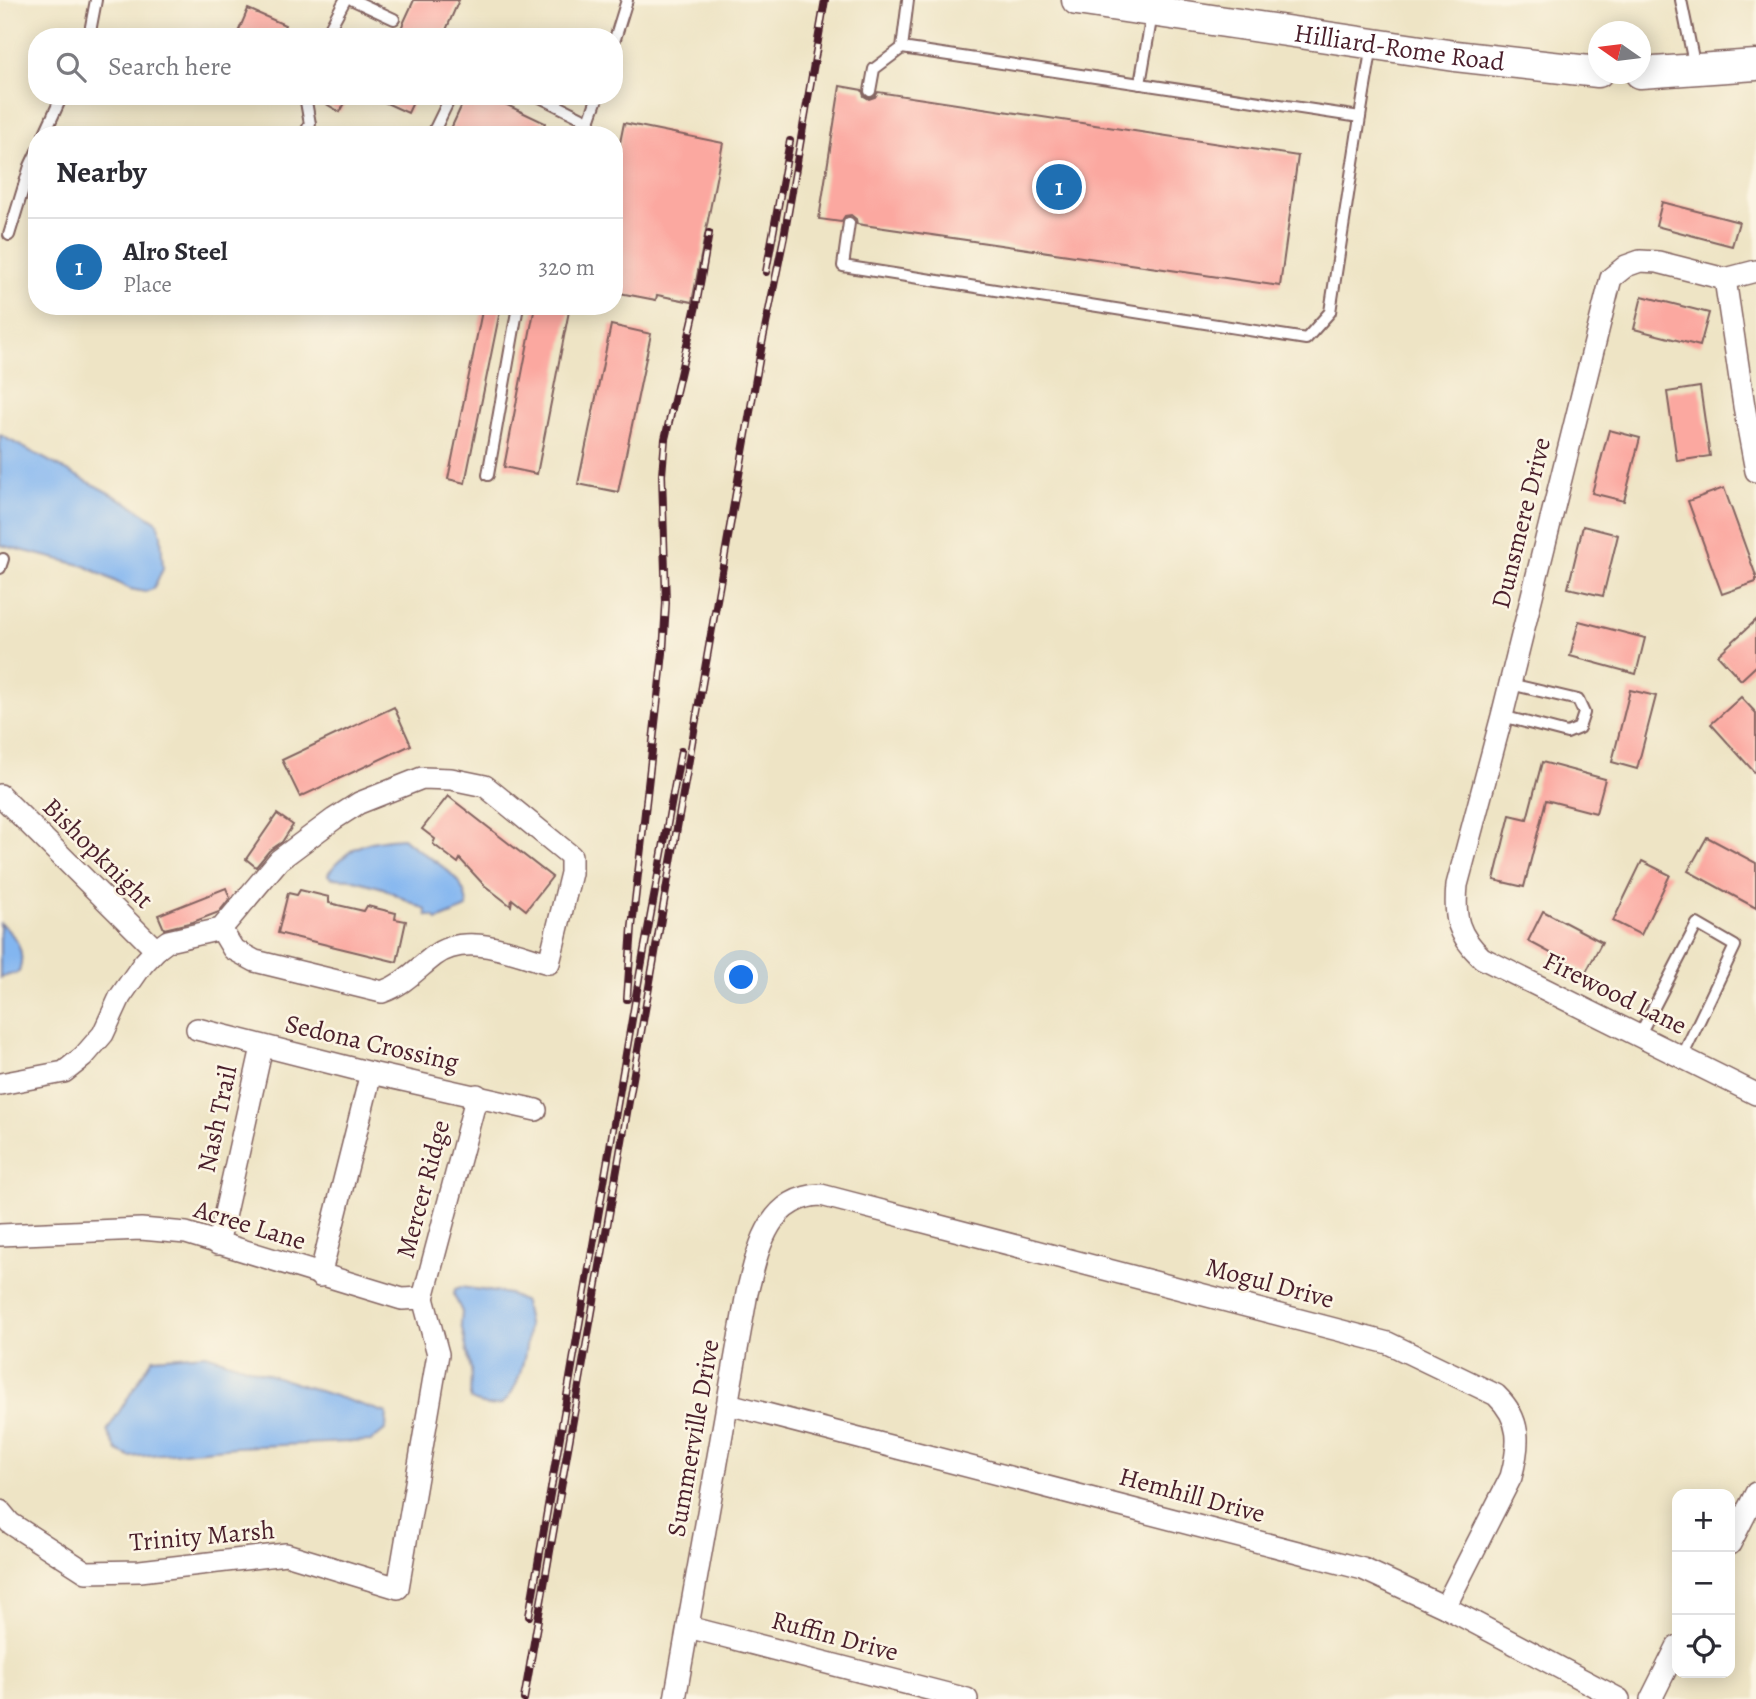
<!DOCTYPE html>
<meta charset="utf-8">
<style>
body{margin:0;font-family:Alegreya,serif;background:#f2f2f3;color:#2b2b33}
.controls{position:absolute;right:21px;bottom:21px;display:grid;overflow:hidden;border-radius:14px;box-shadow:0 4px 18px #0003}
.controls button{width:63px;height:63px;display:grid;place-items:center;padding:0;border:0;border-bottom:2px solid #e1e1e2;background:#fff;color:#2b2b33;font:35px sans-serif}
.compass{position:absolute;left:1588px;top:21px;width:63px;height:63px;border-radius:50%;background:#fff;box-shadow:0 4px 18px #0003;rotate:284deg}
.you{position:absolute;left:742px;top:978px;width:24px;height:24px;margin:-18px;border:5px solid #fff;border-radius:50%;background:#1a73e8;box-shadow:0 0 0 10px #1a73e833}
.badge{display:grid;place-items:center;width:46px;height:46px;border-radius:50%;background:#1f6fb2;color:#fff;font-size:23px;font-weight:700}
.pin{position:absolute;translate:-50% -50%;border:4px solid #fff;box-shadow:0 2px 7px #0006}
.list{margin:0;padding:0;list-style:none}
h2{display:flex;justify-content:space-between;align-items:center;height:91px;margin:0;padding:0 28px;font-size:30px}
h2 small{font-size:23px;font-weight:400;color:#7c7c81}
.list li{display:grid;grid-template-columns:46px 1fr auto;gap:21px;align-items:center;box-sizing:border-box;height:98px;padding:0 28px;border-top:2px solid #e1e1e2}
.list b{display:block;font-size:26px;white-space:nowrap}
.list p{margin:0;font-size:23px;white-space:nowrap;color:#7c7c81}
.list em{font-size:23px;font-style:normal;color:#7c7c81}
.icon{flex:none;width:38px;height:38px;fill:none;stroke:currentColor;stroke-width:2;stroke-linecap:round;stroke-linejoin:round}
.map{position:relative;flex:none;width:1756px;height:1699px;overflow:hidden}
.search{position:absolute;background:#fff;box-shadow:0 4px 18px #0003;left:28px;top:28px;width:595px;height:77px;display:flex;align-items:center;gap:18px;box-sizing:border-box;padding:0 24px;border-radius:28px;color:#7c7c81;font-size:26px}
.panel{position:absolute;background:#fff;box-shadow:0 4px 18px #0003;left:28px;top:126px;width:595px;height:189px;border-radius:28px}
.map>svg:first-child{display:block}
.water{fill:#83b6f0;stroke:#666a8e;stroke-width:2}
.building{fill:#fba8a0}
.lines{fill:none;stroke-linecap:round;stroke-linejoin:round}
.lane-casing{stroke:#836461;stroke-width:14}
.street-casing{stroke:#836461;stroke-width:24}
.secondary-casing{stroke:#836461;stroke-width:33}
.lane{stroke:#fff;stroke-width:10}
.street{stroke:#fff;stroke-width:21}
.secondary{stroke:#fff;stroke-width:30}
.rail-casing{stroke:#4a1f2b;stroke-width:8}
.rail{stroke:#fcf5e5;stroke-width:5;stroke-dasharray:16;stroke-linecap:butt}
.labels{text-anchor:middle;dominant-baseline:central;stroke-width:5;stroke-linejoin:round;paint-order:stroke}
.street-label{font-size:26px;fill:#4a1f2b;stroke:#fcf5e5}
</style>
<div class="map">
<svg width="1756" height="1699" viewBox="0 0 1756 1699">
<rect width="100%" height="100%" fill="#fcf5e5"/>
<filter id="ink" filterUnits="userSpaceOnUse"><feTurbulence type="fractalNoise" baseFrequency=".0143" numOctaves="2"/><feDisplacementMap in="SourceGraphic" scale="14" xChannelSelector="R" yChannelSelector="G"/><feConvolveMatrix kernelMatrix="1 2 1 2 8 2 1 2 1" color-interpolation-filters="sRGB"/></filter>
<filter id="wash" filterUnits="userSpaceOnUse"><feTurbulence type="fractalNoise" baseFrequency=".00686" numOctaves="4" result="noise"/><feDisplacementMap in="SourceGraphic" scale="28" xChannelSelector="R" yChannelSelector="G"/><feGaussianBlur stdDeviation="1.57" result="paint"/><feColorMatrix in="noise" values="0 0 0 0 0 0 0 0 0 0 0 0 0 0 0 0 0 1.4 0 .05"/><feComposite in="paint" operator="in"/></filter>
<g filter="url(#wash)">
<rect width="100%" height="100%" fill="#eee4c5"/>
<g class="water">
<polygon points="0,435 130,504 157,522 161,535 163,569 153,589 145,592 130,589 85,566 0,545"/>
<path d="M 403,838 C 425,859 467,871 467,908 L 437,920 L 434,916 L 427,916 L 426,910 L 383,888 L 351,879 L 331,878 L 328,875 L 329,872 C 352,844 368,840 403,838 Z"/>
<path d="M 0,923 C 17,937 26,951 19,972 L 0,978 Z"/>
<path d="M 461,1287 L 509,1294 L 524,1302 C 525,1311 529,1321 528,1330 C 526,1353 520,1389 502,1404 C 493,1407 479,1405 470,1399 L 471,1370 L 461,1324 L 462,1312 L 454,1295 L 455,1289 Z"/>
<polygon points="206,1354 387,1413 386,1429 371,1441 236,1447 130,1457 117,1451 107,1431 153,1358"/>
</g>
<g id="blocks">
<g class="building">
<polygon points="414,0 459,0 443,37 397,37"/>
<polygon points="248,9 285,25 280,37 236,37"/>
<polygon points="840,86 862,90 864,96 869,99 875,97 878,92 1298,156 1280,286 857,224 856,219 851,215 845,216 841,222 819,219"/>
<polygon points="313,96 349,96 340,112"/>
<polygon points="371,96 416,96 408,113"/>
<polygon points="466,96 488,96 545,123 540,135 448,135"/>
<polygon points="624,123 723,143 692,302 657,295 656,300 614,292 614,172"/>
<polygon points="1662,202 1739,222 1732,246 1656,226"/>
<polygon points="1642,296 1709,313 1700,346 1634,329"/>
<polygon points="483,306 501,306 465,483 448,479"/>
<polygon points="535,306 570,306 537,474 504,467"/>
<polygon points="611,325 651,334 618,492 578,484"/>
<polygon points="1700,387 1710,456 1677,461 1667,392"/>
<polygon points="1609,430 1640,438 1624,501 1592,493"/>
<polygon points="1724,488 1756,576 1756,582 1722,594 1688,501"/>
<polygon points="1583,526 1618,535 1603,596 1568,588"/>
<polygon points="1756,620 1756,666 1741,680 1718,655"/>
<polygon points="1579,621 1645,638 1636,674 1570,656"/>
<polygon points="1630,690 1656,696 1637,769 1612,762"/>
<polygon points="1741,697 1756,713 1756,774 1711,724"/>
<polygon points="394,707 411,745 300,797 282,760"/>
<polygon points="1542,762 1605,779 1596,813 1546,800 1524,887 1494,880 1510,815 1527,819"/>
<polygon points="448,796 552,877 526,910 512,899 511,906 484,885 460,859 458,863 433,844 435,839 422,829"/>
<polygon points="277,814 293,825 282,842 269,851 256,867 246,859"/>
<polygon points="1707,837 1756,863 1756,908 1688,871"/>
<polygon points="1642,861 1670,875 1641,935 1613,921"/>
<polygon points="226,888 230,898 219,912 193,922 164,929 158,915"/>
<polygon points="300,890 329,897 329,903 364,911 367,906 396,913 395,919 406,921 397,962 278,933 288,893 297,895"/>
<polygon points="1543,911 1602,942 1586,972 1528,941"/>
</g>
</g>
</g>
<g filter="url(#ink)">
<use href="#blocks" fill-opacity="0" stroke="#836461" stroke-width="2"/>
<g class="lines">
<defs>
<g id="lane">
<polyline points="353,0 394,19"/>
<polyline points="908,0 902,48 1360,117 1372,45"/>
<polyline points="1681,0 1695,68"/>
<polyline points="89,37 96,0"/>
<polyline points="325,37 345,0"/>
<polyline points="614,42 627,0"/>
<polyline points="1140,84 1152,14"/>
<polyline points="870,91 874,69 902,48"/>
<polyline points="538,96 590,122"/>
<polyline points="44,135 62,96"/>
<polyline points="304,135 310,124 305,96"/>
<polyline points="432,135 451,96"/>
<polyline points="584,135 598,96"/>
<polyline points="849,223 843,266 1306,339 1330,312 1360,117"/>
<polyline points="9,235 30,166 37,151"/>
<polyline points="488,475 518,306"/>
<polyline points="0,568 3,559"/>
<polyline points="1502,716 1567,733 1579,728 1584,713 1578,700 1510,684"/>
<polyline points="1639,1036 1697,924 1735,946 1682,1057"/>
</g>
<g id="street">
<path d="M 1756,271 L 1725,279 L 1658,262 L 1640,261 L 1626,266 L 1611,278 L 1502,716 L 1457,885 C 1454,918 1457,934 1482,958 L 1756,1094"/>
<polyline points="1725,279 1744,406 1756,471"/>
<polyline points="0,795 156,950"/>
<polyline points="197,1029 371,1073 536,1110"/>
<path d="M 0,1084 L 64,1072 L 83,1057 L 103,1034 L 120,997 L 143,964 L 156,950 L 168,941 L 221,929 L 279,860 L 334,819 L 359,803 L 422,778 L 451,779 L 485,786 L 571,856 L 571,873 L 549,963 C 515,954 466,931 434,956 C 417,969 403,985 382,992 L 255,961 L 233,949 L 221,929"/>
<polyline points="0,1235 141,1229 186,1233 402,1299 423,1298 438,1354 398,1588 286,1554 140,1571 86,1572 10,1523 0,1511"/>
<polyline points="218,1244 262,1047"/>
<polyline points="320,1276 371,1073"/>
<polyline points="423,1298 477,1095"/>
<polyline points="728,1404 1363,1569 1445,1607 1619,1699"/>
<polyline points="1730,1544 1756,1493"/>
<polyline points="688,1627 967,1699"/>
<path d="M 675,1699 L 747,1293 C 758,1250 767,1197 821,1195 L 1388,1343 L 1496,1395 C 1522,1420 1520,1444 1511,1477 L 1445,1607"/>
<polyline points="1651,1699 1677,1647"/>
</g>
<g id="secondary">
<path id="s1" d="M 1077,0 L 1455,56 L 1598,72"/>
<polyline points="1640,73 1756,65"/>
</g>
</defs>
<use href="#lane" class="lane-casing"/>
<use href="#street" class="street-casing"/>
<use href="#secondary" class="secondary-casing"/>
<use href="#lane" class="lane"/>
<use href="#street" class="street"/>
<use href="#secondary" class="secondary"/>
<defs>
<g id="rail">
<polyline points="766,272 790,141"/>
<polyline points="627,999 632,927 663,653 666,603 662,475 665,439 696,306 709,233"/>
<polyline points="529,1616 641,967 681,751"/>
<polyline points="524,1699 762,344 784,237 825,0"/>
</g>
</defs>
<use href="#rail" class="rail-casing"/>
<use href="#rail" class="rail"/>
</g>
</g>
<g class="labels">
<g class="street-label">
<text stroke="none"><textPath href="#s1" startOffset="326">Hilliard-Rome Road</textPath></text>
<text transform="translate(1521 523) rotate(-76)">Dunsmere Drive</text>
<text transform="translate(98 853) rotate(45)">Bishopknight</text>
<text transform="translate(1615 993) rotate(26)">Firewood Lane</text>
<text transform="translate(372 1043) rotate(13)">Sedona Crossing</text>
<text transform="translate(217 1119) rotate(-78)">Nash Trail</text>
<text transform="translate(423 1189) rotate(-75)">Mercer Ridge</text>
<text transform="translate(250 1225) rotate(17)">Acree Lane</text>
<text transform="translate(1270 1283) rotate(15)">Mogul Drive</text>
<text transform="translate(693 1438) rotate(-80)">Summerville Drive</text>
<text transform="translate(1192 1495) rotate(15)">Hemhill Drive</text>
<text transform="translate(202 1536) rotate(-5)">Trinity Marsh</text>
<text transform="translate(835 1636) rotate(15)">Ruffin Drive</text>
</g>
</g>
</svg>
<div class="controls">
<button>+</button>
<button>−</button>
<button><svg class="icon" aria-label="locate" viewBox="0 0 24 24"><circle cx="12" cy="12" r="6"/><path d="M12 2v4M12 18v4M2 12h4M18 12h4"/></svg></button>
</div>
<svg class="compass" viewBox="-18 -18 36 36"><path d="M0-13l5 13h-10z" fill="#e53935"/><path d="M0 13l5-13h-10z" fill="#7c7c81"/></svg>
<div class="you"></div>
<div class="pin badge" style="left:1059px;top:187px">1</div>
<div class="search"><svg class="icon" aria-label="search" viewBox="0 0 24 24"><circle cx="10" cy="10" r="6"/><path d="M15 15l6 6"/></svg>Search here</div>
<section class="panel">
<h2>Nearby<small></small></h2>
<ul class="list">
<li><span class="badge">1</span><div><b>Alro Steel</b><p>Place</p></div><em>320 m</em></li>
</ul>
</section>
</div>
